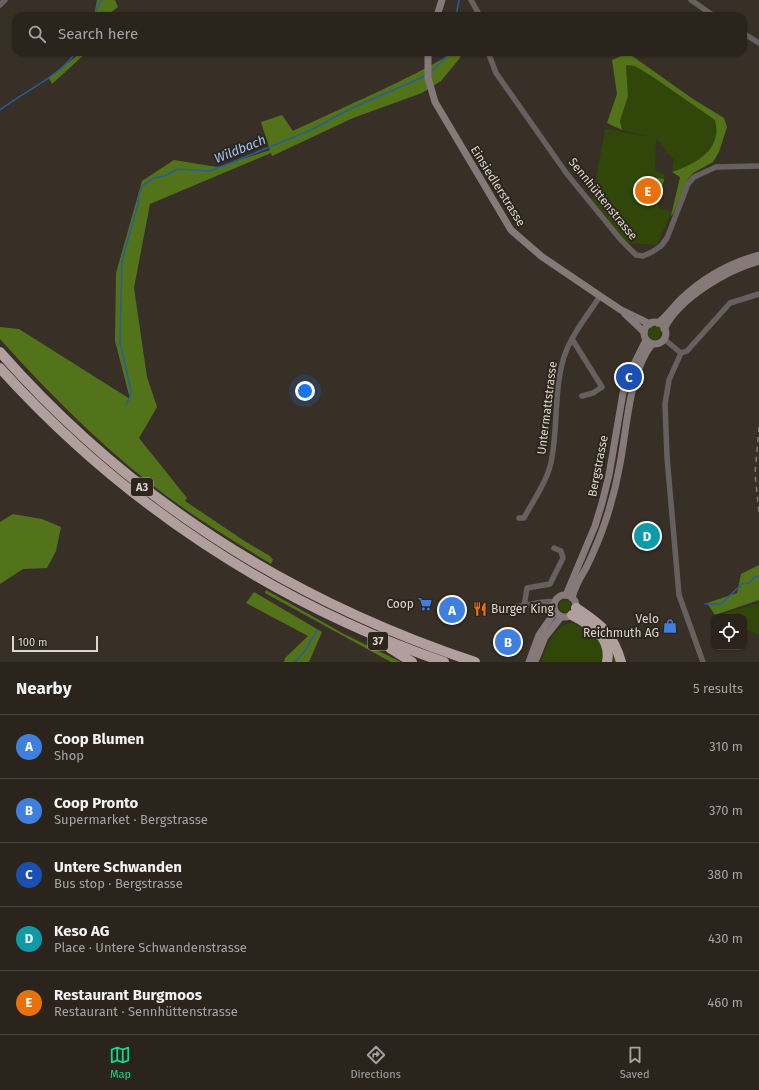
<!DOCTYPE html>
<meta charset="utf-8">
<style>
body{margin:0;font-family:"Fira Sans",sans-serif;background:#363029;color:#f1f3f6}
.controls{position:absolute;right:12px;bottom:12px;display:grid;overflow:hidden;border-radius:8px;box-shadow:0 1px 3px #0004}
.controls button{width:36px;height:36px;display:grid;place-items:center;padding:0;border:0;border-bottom:1px solid #46413b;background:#2a241c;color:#f1f3f6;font:20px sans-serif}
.scale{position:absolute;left:12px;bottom:10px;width:86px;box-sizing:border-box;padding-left:4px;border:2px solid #dcd6d0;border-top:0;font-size:11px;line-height:14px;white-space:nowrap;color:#dcd6d0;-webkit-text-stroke:3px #2e261c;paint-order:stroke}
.you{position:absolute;left:305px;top:391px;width:14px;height:14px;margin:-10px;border:3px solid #fff;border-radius:50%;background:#1a73e8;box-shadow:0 0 0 6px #1a73e833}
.badge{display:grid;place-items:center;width:26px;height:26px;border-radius:50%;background:#15d989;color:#fff;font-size:13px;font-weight:700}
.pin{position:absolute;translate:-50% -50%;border:2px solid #fff;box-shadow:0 1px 4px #0006}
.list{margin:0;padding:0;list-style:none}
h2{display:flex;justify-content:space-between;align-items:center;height:52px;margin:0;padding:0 16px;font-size:17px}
h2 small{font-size:13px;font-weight:400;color:#a5a4a3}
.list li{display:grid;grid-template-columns:26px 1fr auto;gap:12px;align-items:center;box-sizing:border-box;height:64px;padding:0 16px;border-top:1px solid #46413b}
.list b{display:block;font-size:15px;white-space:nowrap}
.list p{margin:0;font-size:13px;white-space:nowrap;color:#a5a4a3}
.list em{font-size:13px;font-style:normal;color:#a5a4a3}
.icon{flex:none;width:22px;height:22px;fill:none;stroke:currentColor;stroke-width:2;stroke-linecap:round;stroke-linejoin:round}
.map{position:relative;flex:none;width:759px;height:662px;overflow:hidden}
.search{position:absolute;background:#2a241c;box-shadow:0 1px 3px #0004;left:12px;right:12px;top:12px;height:44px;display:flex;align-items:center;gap:10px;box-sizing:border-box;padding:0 14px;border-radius:12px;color:#a5a4a3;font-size:15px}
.sheet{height:372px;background:#2a241c}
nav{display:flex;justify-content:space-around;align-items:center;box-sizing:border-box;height:56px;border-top:1px solid #46413b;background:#2a241c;font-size:11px;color:#a5a4a3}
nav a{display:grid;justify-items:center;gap:2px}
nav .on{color:#15d989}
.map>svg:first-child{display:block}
.green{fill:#31470a}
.forest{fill:#52731a}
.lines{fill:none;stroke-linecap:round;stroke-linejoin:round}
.stream{stroke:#255d9e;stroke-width:1.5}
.minor{stroke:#676060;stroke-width:5.5}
.secondary{stroke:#857979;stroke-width:7}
.motorway{stroke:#b19f9e;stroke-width:10}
.rail{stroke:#837b73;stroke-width:1.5;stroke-dasharray:5 5;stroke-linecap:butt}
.labels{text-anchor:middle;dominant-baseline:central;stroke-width:4;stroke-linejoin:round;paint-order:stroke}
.shield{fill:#2e261c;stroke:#a8a19a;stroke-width:1}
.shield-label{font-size:11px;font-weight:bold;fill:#dcd6d0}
.street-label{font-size:12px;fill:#dcd6d0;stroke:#2e261c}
.poi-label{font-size:12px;fill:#dcd6d0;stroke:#2e261c;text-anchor:end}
.water-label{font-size:13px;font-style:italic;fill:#9bc6fd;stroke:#2e261c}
</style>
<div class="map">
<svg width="759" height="662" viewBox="0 0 759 662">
<rect width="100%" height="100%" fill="#383026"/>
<g class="green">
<path d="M 626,65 L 635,66 L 653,77 L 716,120 C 716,124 717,131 716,135 C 713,155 690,166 672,172 L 674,158 C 663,151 664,145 656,139 L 655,170 L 665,175 L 658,208 L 672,211 L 657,245 L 627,243 L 592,201 L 605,129 L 651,137 L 622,130 L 620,121 L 628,96 Z"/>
<circle cx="655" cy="333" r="7"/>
<circle cx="565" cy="606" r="6"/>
<polygon points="759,603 759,635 744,628 744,617 714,617 714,620 713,617"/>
<path d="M 572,623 L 592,631 L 597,626 L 619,662 L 542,662 C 546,646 554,625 572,623 Z"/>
</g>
<g class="forest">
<polygon points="97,0 115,0 118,7 106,16 94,16"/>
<polygon points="78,52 87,52 52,84 49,78 79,54"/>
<path d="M 451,52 L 462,52 L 460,58 L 441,81 L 422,93 L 353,118 L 272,156 L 271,153 L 150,204 L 134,288 L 147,377 L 157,407 L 139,438 L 187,498 L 185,501 L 246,542 L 270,556 L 273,560 L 271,564 C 240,545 209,526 179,505 C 113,458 54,399 0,339 L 0,327 L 19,329 L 130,399 L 115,341 L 116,273 L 142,181 L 174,160 L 217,167 L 270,150 L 261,122 L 282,115 L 293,131 C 315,120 444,64 451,52 Z"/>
<path d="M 628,53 L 693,99 L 724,118 L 727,127 L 719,152 L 713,162 L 693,173 L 688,179 L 673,214 L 671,216 L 680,177 L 672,172 C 690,166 713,155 716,135 C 717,131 716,124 715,120 L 653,77 L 635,66 L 626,65 L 628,96 L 620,121 L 622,130 L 607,123 L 617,94 L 612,60 Z"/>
<polygon points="656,178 664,179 659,200 650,201 650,199 654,199 657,187 655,180"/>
<polygon points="13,514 42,519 61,527 56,551 47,568 23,569 0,584 0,522"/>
<polygon points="759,565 759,600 715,615 707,603 737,593 741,574"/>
<polygon points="266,590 344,634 401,662 391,662 265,593"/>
<polygon points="254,592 322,632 309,662 284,662 285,658 308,636 246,603"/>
</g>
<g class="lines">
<g class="stream">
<polyline points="94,16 101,0"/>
<polyline points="456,16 459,0"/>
<polyline points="430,73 451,52"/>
<path d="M 0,110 C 24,91 58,78 76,52"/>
<polyline points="126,405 130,397 131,390 120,343 122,261 138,204 139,193 143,185 154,178 164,176 178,169 210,171 228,164 311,130 350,109 425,76"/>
<polyline points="705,604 721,604 742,584 749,583 755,577 759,576"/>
<polyline points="295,662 305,651 317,630"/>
</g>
<g class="minor">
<polyline points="471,0 480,16"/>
<polyline points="691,0 714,16"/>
<polyline points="0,5 5,0"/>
<polyline points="743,33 759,43"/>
<polyline points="488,52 496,73 567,174 621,240 636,255 643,256 652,252 661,246 667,238 688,184 694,177 716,167 759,166"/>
<polyline points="572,339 602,387 593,393 582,396"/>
<polyline points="664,339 681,353 669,380 665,404 667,457 679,595 703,662"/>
<polyline points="681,353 687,351 730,303 759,294"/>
<path d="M 519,518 L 524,518 C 534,499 549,479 552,457 C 558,424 554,389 564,357 C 571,335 588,315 600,296"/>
<path d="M 516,606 C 529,608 538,599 555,602"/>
<polyline points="524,607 527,588 550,584 563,558 561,551 554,548"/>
</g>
<g class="secondary">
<polyline points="437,16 442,0"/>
<polyline points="428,52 428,78 435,102 511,230 541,256 600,296 621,310 650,324"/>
<polyline points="625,314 644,332"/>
<circle cx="655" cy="333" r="11"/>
<path d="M 658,323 C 667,316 673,307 681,299 C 703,278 730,263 759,255"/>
<path d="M 664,329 C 679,298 727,270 759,261"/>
<circle cx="565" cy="606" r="11"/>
<polyline points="566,595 595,526 602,503 609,475 623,393 634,364 646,340"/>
<path d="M 572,598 C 575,586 580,578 586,568 C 592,556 597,544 602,531 C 610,509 616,487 620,464 C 627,428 629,373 652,344"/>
<polyline points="529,662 539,635 555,612"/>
<polyline points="535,662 545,637 561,617"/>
</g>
<g class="motorway">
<path d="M 0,352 C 130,500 289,600 475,662"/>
<path d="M 0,368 C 121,502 273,603 444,662"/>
<path d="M 576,608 C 600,624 613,633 621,662"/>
<path d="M 572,615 C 591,625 612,637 607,662"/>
<polyline points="390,648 412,662"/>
</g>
<polyline class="rail" points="759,427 755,474 759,513"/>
</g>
<defs>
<symbol id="supermarket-bare" viewBox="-9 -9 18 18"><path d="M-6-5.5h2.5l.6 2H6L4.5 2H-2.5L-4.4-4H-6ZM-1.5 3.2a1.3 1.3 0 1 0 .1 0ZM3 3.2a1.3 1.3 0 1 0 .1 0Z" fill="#3f7fe0" stroke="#2e261c" stroke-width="2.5" paint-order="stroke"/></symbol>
<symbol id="restaurant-bare" viewBox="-9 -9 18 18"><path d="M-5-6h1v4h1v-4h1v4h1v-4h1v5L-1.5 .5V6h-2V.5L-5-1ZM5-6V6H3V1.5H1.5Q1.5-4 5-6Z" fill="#e8710a" stroke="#2e261c" stroke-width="2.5" paint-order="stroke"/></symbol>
<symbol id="shop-bare" viewBox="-9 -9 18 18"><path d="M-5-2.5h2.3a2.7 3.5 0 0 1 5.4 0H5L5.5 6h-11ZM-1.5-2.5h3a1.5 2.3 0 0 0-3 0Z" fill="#3f7fe0" stroke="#2e261c" stroke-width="2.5" paint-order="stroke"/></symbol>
</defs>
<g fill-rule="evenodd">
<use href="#supermarket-bare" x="415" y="594" width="20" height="20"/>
<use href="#restaurant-bare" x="470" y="599" width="20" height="20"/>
<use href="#shop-bare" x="660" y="616" width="20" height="20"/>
</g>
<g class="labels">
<g class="shield">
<rect x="131" y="478" width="22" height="18" rx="3"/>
<rect x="368" y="632" width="20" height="18" rx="3"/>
</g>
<g class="shield-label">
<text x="142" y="487">A3</text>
<text x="378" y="641">37</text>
</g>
<g class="street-label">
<text transform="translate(498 186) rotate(58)">Einsiedlerstrasse</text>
<text transform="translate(603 199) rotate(51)">Sennhüttenstrasse</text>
<text transform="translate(547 408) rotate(-83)">Untermattstrasse</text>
<text transform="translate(598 466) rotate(-79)">Bergstrasse</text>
</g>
<g class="poi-label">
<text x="414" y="604">Coop</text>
<text x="491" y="609" text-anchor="start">Burger King</text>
<text x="659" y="619">Velo<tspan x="659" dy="14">Reichmuth AG</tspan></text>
</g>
<g class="water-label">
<text transform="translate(240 149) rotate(-22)">Wildbach</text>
</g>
</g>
</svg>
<div class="controls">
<button><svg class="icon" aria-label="locate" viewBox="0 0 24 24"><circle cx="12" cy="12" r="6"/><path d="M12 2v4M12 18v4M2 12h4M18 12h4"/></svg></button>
</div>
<div class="scale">100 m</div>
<div class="you"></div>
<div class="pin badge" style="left:452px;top:610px;background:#3f7fe0">A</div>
<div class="pin badge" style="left:508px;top:642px;background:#3f7fe0">B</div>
<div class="pin badge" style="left:629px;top:377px;background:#1a4fb4">C</div>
<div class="pin badge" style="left:647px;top:536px;background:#0f9aa8">D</div>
<div class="pin badge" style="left:648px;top:191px;background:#e8710a">E</div>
<div class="search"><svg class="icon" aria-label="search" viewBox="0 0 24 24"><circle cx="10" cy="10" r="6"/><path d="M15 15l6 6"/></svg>Search here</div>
</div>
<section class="sheet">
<h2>Nearby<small>5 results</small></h2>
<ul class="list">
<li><span class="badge" style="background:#3f7fe0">A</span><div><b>Coop Blumen</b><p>Shop</p></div><em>310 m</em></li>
<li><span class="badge" style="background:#3f7fe0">B</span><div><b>Coop Pronto</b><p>Supermarket · Bergstrasse</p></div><em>370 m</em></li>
<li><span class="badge" style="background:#1a4fb4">C</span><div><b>Untere Schwanden</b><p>Bus stop · Bergstrasse</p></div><em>380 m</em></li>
<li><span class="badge" style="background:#0f9aa8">D</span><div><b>Keso AG</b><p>Place · Untere Schwandenstrasse</p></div><em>430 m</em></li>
<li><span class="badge" style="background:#e8710a">E</span><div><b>Restaurant Burgmoos</b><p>Restaurant · Sennhüttenstrasse</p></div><em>460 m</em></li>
</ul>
</section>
<nav>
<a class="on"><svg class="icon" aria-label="map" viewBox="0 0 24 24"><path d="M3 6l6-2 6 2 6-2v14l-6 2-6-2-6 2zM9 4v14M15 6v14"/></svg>Map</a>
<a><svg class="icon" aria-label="directions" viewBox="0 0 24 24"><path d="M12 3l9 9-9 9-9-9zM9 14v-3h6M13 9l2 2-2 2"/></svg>Directions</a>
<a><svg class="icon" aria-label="saved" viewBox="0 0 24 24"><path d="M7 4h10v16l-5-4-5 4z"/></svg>Saved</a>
</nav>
